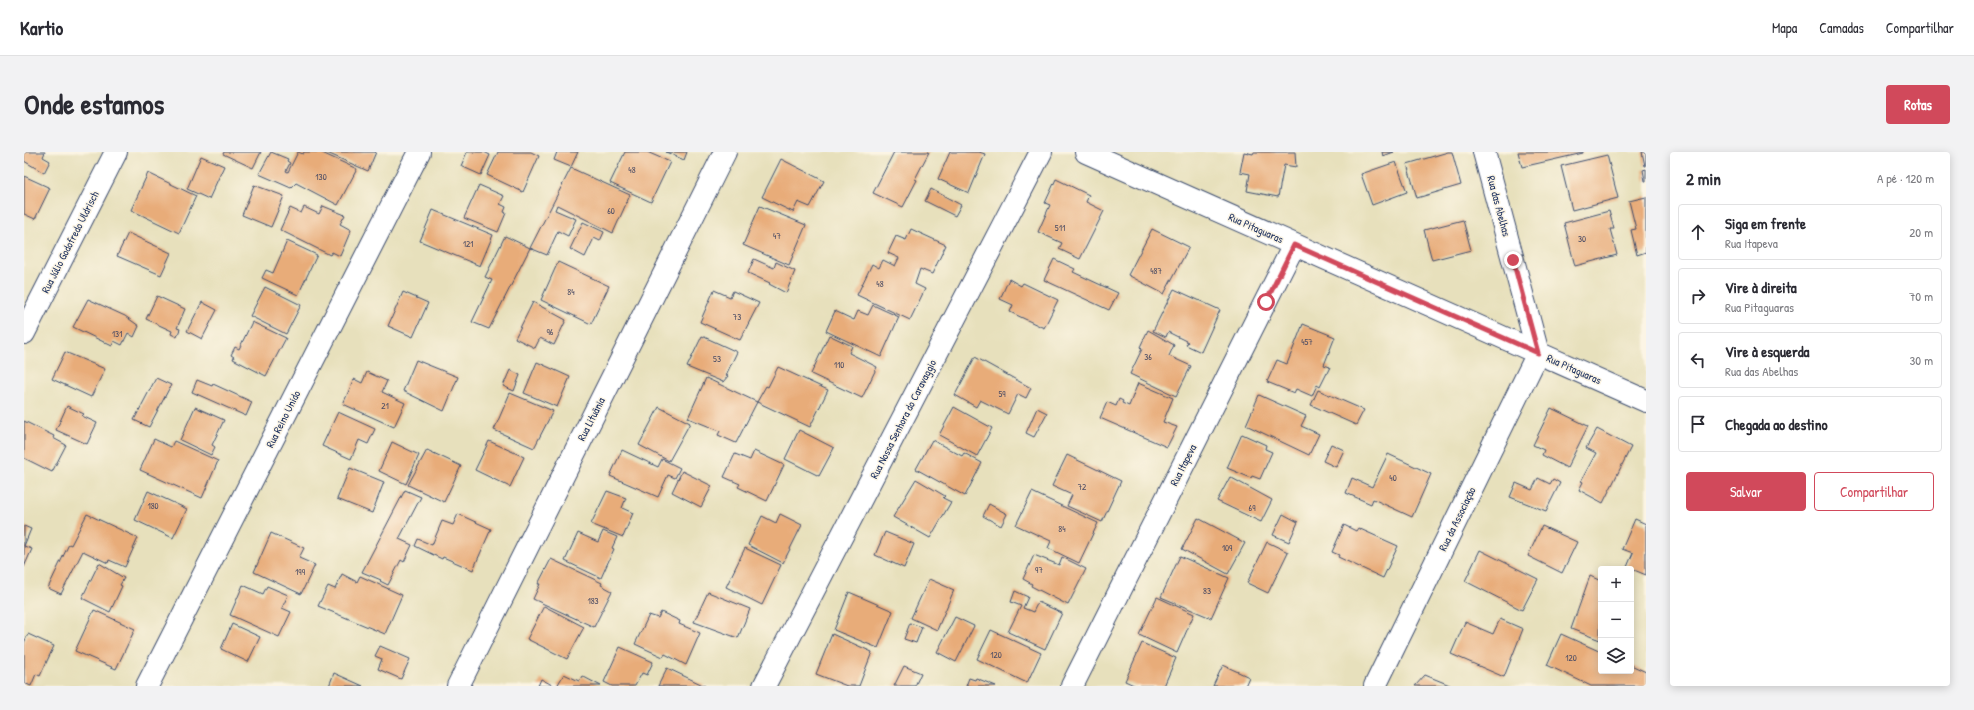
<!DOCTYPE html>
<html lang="pt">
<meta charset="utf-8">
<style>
body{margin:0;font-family:"Patrick Hand",sans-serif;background:#f2f2f3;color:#2b2b33}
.controls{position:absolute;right:12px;bottom:12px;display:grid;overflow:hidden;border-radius:4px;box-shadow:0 2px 10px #0003}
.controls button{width:36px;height:36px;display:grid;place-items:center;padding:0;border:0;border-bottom:1px solid #e1e1e2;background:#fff;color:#2b2b33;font:20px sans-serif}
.stop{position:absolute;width:12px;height:12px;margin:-9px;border:3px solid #d1495b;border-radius:50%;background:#fff}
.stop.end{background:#d1495b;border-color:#fff;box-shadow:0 1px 4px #0008}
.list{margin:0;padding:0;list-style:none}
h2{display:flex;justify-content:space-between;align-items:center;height:52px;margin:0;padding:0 16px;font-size:17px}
h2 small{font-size:13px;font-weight:400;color:#7c7c81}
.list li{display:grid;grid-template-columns:26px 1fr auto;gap:12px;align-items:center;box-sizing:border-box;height:56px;margin:0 8px 8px;padding:0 8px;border:1px solid #e1e1e2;border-radius:4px}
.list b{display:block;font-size:15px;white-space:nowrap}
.list p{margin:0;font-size:13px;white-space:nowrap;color:#7c7c81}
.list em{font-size:13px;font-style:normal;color:#7c7c81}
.actions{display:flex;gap:8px;padding:12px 16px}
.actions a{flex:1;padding:9px 0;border:1px solid #d1495b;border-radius:4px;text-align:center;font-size:14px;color:#d1495b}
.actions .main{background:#d1495b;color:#fff}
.icon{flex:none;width:22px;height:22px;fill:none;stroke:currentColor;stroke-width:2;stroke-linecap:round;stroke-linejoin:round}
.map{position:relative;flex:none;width:1622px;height:534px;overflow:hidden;border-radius:4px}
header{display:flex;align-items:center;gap:24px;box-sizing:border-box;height:56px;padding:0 20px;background:#fff;border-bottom:1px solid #e1e1e2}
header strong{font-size:19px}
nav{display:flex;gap:22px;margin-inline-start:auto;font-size:14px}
.intro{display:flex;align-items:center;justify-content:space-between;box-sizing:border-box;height:96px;padding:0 24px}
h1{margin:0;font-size:28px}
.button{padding:10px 18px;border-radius:4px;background:#d1495b;color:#fff;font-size:14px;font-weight:700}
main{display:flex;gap:24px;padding:0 24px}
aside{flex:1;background:#fff;border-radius:4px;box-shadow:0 2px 10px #0003}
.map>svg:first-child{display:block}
.building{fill:#e8ac79}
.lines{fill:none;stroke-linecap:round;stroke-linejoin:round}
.minor-casing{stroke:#3a4a6c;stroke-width:24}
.tertiary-casing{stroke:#3a4a6c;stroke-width:24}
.minor{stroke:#fff;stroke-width:22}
.tertiary{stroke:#fff;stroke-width:22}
.route{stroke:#d1495b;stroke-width:5}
.labels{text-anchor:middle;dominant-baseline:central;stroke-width:3;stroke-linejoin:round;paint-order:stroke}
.number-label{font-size:9px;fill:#4e4e65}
.street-label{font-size:11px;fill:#1b2f5e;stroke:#fcf5e5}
</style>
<header>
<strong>Kartio</strong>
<nav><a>Mapa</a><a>Camadas</a><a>Compartilhar</a></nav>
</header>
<div class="intro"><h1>Onde estamos</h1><a class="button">Rotas</a></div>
<main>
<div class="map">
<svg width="1622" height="534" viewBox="0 0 1622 534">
<rect width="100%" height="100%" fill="#fcf5e5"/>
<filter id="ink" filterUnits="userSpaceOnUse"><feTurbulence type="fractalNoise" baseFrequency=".025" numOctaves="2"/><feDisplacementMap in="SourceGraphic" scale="8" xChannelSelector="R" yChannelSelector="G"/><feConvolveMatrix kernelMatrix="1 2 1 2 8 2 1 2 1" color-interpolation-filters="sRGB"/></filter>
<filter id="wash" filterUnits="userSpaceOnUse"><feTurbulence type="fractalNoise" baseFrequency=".012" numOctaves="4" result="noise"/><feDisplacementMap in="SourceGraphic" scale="16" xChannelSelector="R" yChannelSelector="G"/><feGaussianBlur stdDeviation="0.9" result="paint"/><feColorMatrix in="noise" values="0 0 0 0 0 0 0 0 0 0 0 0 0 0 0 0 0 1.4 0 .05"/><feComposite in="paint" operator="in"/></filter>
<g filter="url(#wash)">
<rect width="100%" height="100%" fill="#e7e0bc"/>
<g id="blocks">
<g class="building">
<polygon points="0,0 21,0 19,5 26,9 20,21 0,9"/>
<polygon points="200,0 237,0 229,16 199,2"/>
<polygon points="247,0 264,7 263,9 266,11 262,19 264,20 274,0 279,2 280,0 296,0 333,17 314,53 272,31 267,36 235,22"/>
<polygon points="301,0 352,0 344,19"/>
<polygon points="443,0 460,0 466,3 457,23 437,14"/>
<polygon points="474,0 507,0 515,4 499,40 463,23"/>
<polygon points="533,0 554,0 547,15 530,8"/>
<polygon points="601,0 623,0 646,10 627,50 586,31"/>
<polygon points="642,0 663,0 660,8"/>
<polygon points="870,0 905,0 891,27 893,28 879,55 849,41"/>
<polygon points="926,0 955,0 961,2 945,41 914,27"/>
<polygon points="1220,0 1229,2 1230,0 1271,0 1272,15 1260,13 1254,45 1223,39 1226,22 1216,20"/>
<polygon points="1358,0 1370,0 1359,4"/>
<polygon points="1424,0 1428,0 1437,33 1393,46 1383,12"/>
<polygon points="1494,0 1559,0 1559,1 1498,15"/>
<polygon points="1618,0 1622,0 1622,14 1621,14"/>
<polygon points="1583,3 1594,46 1548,58 1537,14"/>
<polygon points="177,4 200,14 185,47 163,37"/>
<polygon points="757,7 800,29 786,55 774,50 769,60 738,45"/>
<polygon points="1372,10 1383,40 1348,53 1337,22"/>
<polygon points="547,16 606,43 589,81 533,53 531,58 552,67 544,84 534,79 523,103 506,96"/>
<polygon points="1622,17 1622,29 1621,29 1619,18"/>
<polygon points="124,21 172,44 155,81 107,58"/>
<polygon points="0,24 26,36 11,67 0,62"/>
<polygon points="1032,27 1065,43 1062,50 1080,59 1056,107 1035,97 1038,91 1014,80 1026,53 1021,51"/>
<polygon points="230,33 260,44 247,75 218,63"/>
<polygon points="455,33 480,44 476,52 482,55 480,60 482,61 474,80 440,66"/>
<polygon points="907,37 937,53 931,64 901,49"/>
<polygon points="1622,45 1622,100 1613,103 1607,78 1612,77 1605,49"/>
<polygon points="299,54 321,63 316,72 327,78 316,104 308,100 306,103 256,78 266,56 277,61 280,55 295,62"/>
<polygon points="736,54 782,73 765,113 719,93"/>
<polygon points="409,58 469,83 456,114 396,89"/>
<polygon points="1585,59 1590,77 1586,77 1593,103 1551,114 1540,71"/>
<polygon points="1439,68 1447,98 1408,108 1400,78"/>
<polygon points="559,70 580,80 576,89 570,86 561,105 546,97"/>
<polygon points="887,77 922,93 908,122 896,117 891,132 901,137 886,168 833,143 848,112 855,116 859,108 871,114 875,106 864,101 872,84 882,88"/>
<polygon points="1128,77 1165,95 1140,142 1104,123"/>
<polygon points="104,81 147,101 137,123 93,104"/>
<polygon points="481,84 506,96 465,177 448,170 468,128 461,125"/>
<polygon points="263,89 293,103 274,143 238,126 242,118 249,121"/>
<polygon points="730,107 750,116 752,110 771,119 762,141 745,132 746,131 724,121"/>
<polygon points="1030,107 1051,117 1049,120 1094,141 1085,158 1020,128"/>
<polygon points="534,110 585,134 567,172 517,148"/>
<polygon points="985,127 997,134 999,131 1034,148 1020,176 986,160 989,153 976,147"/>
<polygon points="241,135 277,153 262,182 226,164"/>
<polygon points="1150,137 1196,158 1177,200 1162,193 1164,190 1144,180 1142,185 1129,179"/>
<polygon points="690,138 706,145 709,139 735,151 716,188 676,170"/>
<polygon points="379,140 404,151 389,185 364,174"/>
<polygon points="133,144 161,157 153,176 156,177 153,185 147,182 148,179 122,167"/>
<polygon points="64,147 101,164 115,174 110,185 104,181 98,193 90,189 88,194 49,175"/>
<polygon points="178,150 193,158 178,187 163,179"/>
<polygon points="509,150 542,168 530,193 516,186 511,196 491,186"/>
<polygon points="849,153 875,165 857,205 802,179 811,159 830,168 834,159 844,163"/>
<polygon points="228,170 262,186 242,224 209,207 210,205 207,203 211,195 215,197"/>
<polygon points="1279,172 1311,185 1300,213 1306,215 1296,235 1293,233 1288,244 1272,237 1270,241 1243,230 1253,208 1263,212"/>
<polygon points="1124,178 1150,193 1145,204 1167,214 1152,244 1106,222 1118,197 1116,195"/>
<polygon points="805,183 828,194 825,201 853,215 838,246 787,222"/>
<polygon points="678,184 713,200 702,223 704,224 699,230 663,215"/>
<polygon points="41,200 81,217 67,245 28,227"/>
<polygon points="951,205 1007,236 1002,246 994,242 984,262 956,248 952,255 931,243"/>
<polygon points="392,208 434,225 420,259 379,239"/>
<polygon points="513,210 546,225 533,255 500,241"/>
<polygon points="754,215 804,238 786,275 733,250 742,234 744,235"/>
<polygon points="486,218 496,223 490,239 479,234"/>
<polygon points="343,220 363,229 358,240 381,251 370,275 319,252 330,227 338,231"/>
<polygon points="132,226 147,233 125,275 110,268"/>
<polygon points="682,226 733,250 712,291 694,283 696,279 664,266"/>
<polygon points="173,228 188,234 189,232 228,250 222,264 168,240"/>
<polygon points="1114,231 1149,246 1139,270 1153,275 1143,295 1076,266 1083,250 1092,254 1095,247 1099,249 1098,251 1105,254"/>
<polygon points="1294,238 1340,258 1332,273 1287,253"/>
<polygon points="486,241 529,259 510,296 470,278"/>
<polygon points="1235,243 1282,264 1277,274 1295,282 1285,303 1222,273"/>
<polygon points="43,254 60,262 58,264 73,271 63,292 32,278"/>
<polygon points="171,255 200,268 188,293 191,295 187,303 156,288"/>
<polygon points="635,255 666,271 645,309 615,293"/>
<polygon points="930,255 968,276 953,304 915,283"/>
<polygon points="1013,256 1023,261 1010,285 1002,281"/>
<polygon points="1527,256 1564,274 1543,316 1518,303 1520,298 1509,293"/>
<polygon points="314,260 351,277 344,292 335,288 327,307 298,294"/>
<polygon points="0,269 30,284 29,286 42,293 28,320 0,306"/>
<polygon points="1573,277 1607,295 1579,351 1555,338 1559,330 1557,329 1572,301 1562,296"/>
<polygon points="775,278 810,296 795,324 761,307"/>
<polygon points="1218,282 1242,293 1241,297 1248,300 1236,327 1228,324 1227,326 1203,316"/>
<polygon points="130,287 147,295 150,289 194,309 178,346 116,318"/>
<polygon points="908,288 938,304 940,301 958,311 941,344 892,317"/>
<polygon points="465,289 500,305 486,335 451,318"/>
<polygon points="368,290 395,303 382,332 355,319"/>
<polygon points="1307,292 1320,298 1312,315 1299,309"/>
<polygon points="403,298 437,314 420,350 384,333"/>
<polygon points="598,298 634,315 638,307 656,316 651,326 644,323 634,345 586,324"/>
<polygon points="730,299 760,313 743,349 714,335 716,332 700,325 711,302 726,308"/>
<polygon points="1364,302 1407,322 1388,365 1349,347 1347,352 1322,341 1328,326 1348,335"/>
<polygon points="1043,303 1097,329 1078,370 1043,354 1048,343 1028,334"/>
<polygon points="326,316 360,330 348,361 313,347"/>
<polygon points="658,319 688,334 677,355 648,340"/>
<polygon points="1206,325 1248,348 1237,370 1193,349"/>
<polygon points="1514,326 1526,332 1529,327 1536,331 1522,359 1486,345 1492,331 1508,338"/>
<polygon points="892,327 921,344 919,346 927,350 906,386 869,365"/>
<polygon points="381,338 397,345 375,387 388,393 380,410 377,408 364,433 356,429 357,428 338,420"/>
<polygon points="124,339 163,357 149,386 111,368"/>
<polygon points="583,339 602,346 598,356 609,361 599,385 567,372"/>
<polygon points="1008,340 1074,371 1055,411 1024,396 1027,389 992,373"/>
<polygon points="965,352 983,362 977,374 959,364"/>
<polygon points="63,362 114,386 101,415 85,408 84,411 59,399 37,442 24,436 45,392 47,393"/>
<polygon points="434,362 467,377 449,418 419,405 418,407 391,394 394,387 408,393 418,369 429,373"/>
<polygon points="756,362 778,373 759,411 724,393 738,364 752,371"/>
<polygon points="1259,362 1274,370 1265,390 1249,383"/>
<polygon points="1174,366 1221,391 1204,422 1158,397"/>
<polygon points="1611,367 1622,372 1622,423 1603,415 1609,401 1598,397"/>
<polygon points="1320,373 1332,379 1334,376 1374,394 1359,426 1314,405 1315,403 1308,400"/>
<polygon points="0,374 7,377 0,394 8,397 0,415"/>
<polygon points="1518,374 1553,390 1538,421 1504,404"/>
<polygon points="579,379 593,385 588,396 590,397 577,426 541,409 554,381 574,390"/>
<polygon points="861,380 890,392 880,416 851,403"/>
<polygon points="247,381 280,396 275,406 291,413 277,442 230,420"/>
<polygon points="1243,390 1264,400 1244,441 1223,431"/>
<polygon points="721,396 757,413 738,453 702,435"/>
<polygon points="1456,398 1514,427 1498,458 1441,429"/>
<polygon points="1010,403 1035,413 1038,405 1062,417 1044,453 1007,434 1008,432 999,427"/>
<polygon points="1156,404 1205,426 1187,466 1137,445"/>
<polygon points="527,407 578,431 577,433 588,439 570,475 509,447 516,432 514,432"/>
<polygon points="75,411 100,426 96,433 98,434 86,460 58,446"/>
<polygon points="318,422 333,430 336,424 378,443 361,482 294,454 304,434 311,437"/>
<polygon points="1566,424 1577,429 1576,488 1547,477"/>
<polygon points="905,427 930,438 913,478 887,466"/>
<polygon points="219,433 239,442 243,434 264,443 258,456 267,460 255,485 206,463"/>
<polygon points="991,439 1004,445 999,456 1009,460 1014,450 1038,461 1021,497 984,480 997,454 987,450"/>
<polygon points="684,440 726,457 714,486 670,470"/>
<polygon points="825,440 869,459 854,496 810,478"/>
<polygon points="1133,445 1170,462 1153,501 1115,483"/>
<polygon points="520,454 560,475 543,507 503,487"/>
<polygon points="70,458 111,477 92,517 51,499"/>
<polygon points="637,460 656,469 655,472 676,481 662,513 641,502 639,505 611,492 625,463 634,466"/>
<polygon points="931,465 950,474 932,510 913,500"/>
<polygon points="1476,467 1499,477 1480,525 1427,502 1441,470 1469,482"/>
<polygon points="886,471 898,475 892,491 880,487"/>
<polygon points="208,472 236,485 224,510 197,497"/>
<polygon points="967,478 1017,501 1003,531 953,507"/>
<polygon points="4,482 30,494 16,524 12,522 7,534 0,531 0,491"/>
<polygon points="808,482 848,500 835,534 823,534 792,522"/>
<polygon points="1537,482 1577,500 1577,519 1607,519 1607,513 1622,520 1622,534 1567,534 1523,513"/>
<polygon points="1118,491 1152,506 1140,534 1112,534 1101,529"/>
<polygon points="356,494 386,507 377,527 354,517 358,507 351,504"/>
<polygon points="596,495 629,510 623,523 618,521 611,534 588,534 580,530"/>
<polygon points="1199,513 1225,525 1221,534 1189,534"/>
<polygon points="880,514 897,521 891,534 870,534"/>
<polygon points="643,516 681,534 634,534"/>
<polygon points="310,521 339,534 305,534"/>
<polygon points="540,522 555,529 558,524 577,534 533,534"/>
<polygon points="1401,523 1428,534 1391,534"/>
<polygon points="945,526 951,528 952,526 972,534 942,534"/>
<polygon points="517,527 530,534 514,534"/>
</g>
</g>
</g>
<g filter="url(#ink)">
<use href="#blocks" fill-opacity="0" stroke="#3a4a6c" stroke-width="1"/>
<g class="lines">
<defs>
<g id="minor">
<polyline points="0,181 92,0"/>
<polyline points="434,534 701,0"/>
<polyline points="740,534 1017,0"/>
<polyline points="1048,534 1270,93"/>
<polyline points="1351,534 1514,201 1460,0"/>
</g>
<g id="tertiary">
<polyline points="1062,0 1622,249"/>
<polyline points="123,534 395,0"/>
</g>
</defs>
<use href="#minor" class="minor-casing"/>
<use href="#tertiary" class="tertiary-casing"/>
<use href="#minor" class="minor"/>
<use href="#tertiary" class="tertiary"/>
</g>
</g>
<g class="lines" filter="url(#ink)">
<polyline class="route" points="1242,150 1270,93 1514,201 1489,108"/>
</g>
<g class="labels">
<g class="number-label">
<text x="608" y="18">48</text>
<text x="297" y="25">130</text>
<text x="587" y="59">60</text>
<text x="1036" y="76">511</text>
<text x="753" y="84">47</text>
<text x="1558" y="87">30</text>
<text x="444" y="92">121</text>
<text x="1132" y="119">487</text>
<text x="856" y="132">48</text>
<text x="547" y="140">84</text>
<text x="713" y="165">73</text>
<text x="526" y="180">96</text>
<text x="93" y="182">131</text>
<text x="1283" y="190">457</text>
<text x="1124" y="205">36</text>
<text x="693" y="207">53</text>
<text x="815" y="213">110</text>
<text x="978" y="242">59</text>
<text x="361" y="254">21</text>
<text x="1369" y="326">40</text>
<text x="1058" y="335">72</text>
<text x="129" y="354">180</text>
<text x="1228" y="356">69</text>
<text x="1038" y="377">84</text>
<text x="1203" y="396">109</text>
<text x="1015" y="418">97</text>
<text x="276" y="420">199</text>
<text x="1183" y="439">83</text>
<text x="569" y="449">183</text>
<text x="972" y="503">120</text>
<text x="1547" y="506">120</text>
</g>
<g class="street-label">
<text transform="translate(1475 54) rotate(75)">Rua das Abelhas</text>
<text transform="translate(1232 76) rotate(24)">Rua Pitaguaras</text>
<text transform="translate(46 90) rotate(-63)">Rua Júlio Godofredo Uldrisch</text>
<text transform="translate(1550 217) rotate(24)">Rua Pitaguaras</text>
<text transform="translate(259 267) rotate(-63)">Rua Reino Unido</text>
<text transform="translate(567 267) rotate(-63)">Rua Lituânia</text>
<text transform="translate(879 267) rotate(-63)">Rua Nossa Senhora do Caravaggio</text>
<text transform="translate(1159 313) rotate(-63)">Rua Itapeva</text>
<text transform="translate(1433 367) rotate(-64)">Rua da Associação</text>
</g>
</g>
</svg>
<div class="controls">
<button>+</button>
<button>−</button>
<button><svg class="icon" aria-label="layers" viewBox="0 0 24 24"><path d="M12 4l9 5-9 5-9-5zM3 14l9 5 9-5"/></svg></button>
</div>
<div class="stop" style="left:1242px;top:150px"></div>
<div class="stop end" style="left:1489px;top:108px"></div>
</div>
<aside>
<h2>2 min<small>A pé · 120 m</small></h2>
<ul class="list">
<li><svg class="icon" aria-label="ahead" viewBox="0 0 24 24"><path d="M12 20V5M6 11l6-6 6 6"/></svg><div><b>Siga em frente</b><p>Rua Itapeva</p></div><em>20 m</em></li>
<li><svg class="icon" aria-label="right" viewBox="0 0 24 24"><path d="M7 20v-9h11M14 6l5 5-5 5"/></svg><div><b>Vire à direita</b><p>Rua Pitaguaras</p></div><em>70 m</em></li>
<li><svg class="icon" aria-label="left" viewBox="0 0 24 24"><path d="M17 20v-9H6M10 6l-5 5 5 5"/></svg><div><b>Vire à esquerda</b><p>Rua das Abelhas</p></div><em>30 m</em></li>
<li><svg class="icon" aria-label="arrive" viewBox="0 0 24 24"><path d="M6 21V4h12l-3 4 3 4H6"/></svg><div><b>Chegada ao destino</b></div></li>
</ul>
<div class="actions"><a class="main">Salvar</a><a>Compartilhar</a></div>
</aside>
</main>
